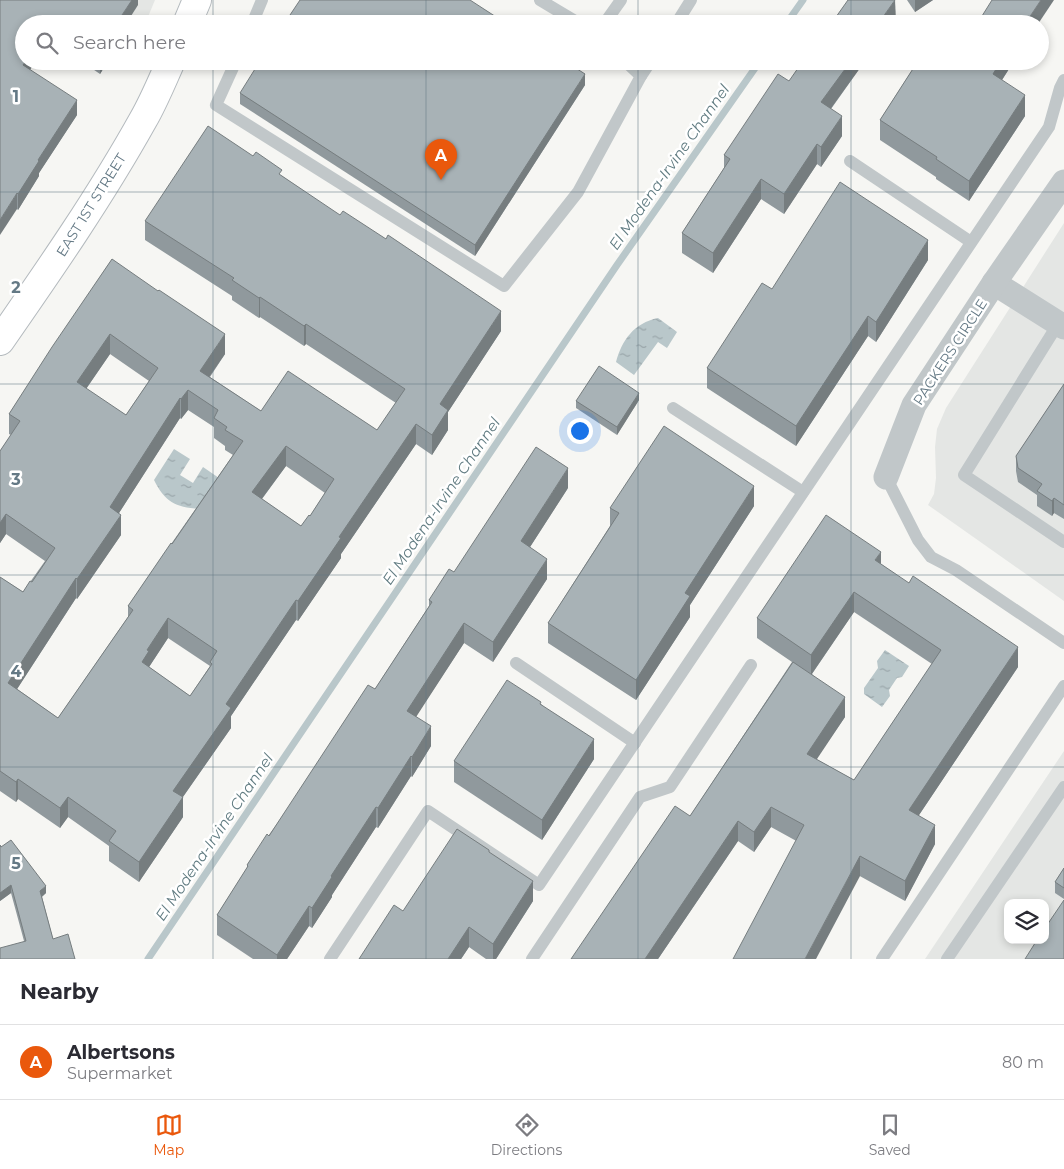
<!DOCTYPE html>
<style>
body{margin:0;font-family:Montserrat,sans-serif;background:#f7f7f7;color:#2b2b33}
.controls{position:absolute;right:15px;bottom:15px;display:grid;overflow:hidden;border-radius:10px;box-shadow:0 2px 8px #0003}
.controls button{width:45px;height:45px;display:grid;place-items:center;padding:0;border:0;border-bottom:1px solid #e1e1e2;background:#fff;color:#2b2b33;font:25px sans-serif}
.you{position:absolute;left:579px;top:430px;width:18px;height:18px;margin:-12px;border:4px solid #fff;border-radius:50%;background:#1a73e8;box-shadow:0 0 0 8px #1a73e833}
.badge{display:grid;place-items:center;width:32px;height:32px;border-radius:50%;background:#ea580c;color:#fff;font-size:16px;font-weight:700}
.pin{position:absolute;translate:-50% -41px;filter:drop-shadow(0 1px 2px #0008)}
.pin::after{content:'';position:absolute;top:26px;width:18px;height:15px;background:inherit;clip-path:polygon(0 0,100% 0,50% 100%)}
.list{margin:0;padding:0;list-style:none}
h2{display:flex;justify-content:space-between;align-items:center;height:65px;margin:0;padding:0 20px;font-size:21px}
h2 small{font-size:16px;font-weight:400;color:#7c7c81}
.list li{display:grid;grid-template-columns:32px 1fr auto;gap:15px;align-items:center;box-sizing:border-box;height:75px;padding:0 20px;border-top:1px solid #e1e1e2}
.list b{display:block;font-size:19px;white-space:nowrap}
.list p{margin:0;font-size:16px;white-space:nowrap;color:#7c7c81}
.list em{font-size:16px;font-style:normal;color:#7c7c81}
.icon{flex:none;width:28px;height:28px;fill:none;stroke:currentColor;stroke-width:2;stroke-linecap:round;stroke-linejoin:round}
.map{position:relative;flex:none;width:1064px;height:959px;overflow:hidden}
.search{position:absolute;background:#fff;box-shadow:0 2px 8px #0003;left:15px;right:15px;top:15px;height:55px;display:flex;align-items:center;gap:12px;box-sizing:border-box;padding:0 18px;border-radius:28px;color:#7c7c81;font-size:19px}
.sheet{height:140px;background:#fff}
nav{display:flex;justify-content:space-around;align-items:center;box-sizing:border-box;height:70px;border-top:1px solid #e1e1e2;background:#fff;font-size:14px;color:#7c7c81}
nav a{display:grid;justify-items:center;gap:2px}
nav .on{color:#ea580c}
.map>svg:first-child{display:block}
.built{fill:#e4e6e4;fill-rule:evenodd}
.water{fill:url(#water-ripples)}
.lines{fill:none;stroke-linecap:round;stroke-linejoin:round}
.stream{stroke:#b9c7ca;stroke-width:7}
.secondary-casing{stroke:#b4babe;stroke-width:30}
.lane{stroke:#c1c7c9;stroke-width:12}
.street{stroke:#c1c7c9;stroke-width:25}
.secondary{stroke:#fff;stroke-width:28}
.wall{fill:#90999d;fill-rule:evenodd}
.shaded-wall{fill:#767d7f}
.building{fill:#a8b2b6;stroke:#767d7f;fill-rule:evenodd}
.grid{fill:none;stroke:#647985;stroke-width:1;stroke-opacity:0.55}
.labels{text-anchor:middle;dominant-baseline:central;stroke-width:5;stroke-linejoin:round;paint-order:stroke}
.street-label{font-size:14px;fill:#647985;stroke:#fff}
.water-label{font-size:15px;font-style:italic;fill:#607b81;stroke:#fff}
.grid-label{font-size:16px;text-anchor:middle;font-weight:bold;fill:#647985;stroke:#fff;stroke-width:5;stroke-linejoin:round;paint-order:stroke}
</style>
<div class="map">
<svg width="1064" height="959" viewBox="0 0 1064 959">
<defs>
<pattern id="water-ripples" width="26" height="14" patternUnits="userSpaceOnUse" patternTransform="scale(1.25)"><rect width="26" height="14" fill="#b9c7ca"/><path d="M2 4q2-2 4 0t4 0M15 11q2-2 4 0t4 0" fill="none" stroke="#9aa6aa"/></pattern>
</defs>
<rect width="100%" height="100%" fill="#f6f6f3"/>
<g class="built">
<polygon points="30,0 155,0 145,24 66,24"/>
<polygon points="1064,223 1064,601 928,505 934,494 936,478 935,447 937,429 946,408"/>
<path d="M 1064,751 L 1064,959 L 925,959 ZM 1008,903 L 1045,903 L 1045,940 L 1008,940 Z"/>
</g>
<g class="water">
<path d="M 658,318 L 677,332 L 667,348 L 658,342 L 634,375 L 616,362 C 622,340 634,323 658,318 Z"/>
<path d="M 174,449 L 190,459 L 180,475 L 193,483 L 203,467 L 219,478 L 199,509 C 175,507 165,502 154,480 Z"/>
<polygon points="885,650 909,666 902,677 897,678 889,690 890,696 882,707 864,694 864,688 878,668 877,661"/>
</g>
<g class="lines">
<g class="stream">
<polyline points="786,24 803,0"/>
<polyline points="148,959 617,265 760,61"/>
</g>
<defs>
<g id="secondary">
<polyline points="187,24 197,0"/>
<path d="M 0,341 C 50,269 100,197 143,120 C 154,101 162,81 171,61"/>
</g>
</defs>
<use href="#secondary" class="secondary-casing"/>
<g class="lane">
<polyline points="540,0 580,24"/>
<polyline points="252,24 262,0"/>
<polyline points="604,24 621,0"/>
<polyline points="676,24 691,0"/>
<polyline points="236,61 216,105 504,286 578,192 641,76 625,61"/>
<polyline points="641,76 651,61"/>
<polyline points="850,161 971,242"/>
<polyline points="1058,324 964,475 1064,542"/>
<polyline points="673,408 803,492"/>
<polyline points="886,477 918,540 931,557 956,570 1064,643"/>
<polyline points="516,663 635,743"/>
<polyline points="330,959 428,811 539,885 1049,127 1060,88 1064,80"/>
<polyline points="532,959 640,797 670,787 751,665"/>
<polyline points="882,959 1064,686"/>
<polyline points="947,959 1064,787"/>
</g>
<g class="street">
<polyline points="994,283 1064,327"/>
<polyline points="886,477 914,405 994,283 1064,182"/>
</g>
<use href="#secondary" class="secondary"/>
</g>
<g class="wall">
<polygon points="0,0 138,0 138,5 24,24 24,61 36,61 30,70 77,115 39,173 39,176 18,210 17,209"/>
<polygon points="907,0 933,0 915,12"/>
<polygon points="81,61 108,61 100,74"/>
<polygon points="865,61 831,109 842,136 821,167 817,164 784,214 761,199 713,273 682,253 682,233 724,168 724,155 789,81"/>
<polygon points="918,61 1014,61 1002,80 1025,116 969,201 936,179 936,177 880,140 880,120"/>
<polygon points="585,85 475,256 240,104 240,93"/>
<path d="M 282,176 L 501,331 L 448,412 L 448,430 L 432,455 L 416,444 L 341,554 L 341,558 L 298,621 L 296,620 L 231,716 L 231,728 L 183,797 L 183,817 L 139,882 L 109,861 L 109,846 L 68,817 L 60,828 L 18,799 L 16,802 L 0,791 L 0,577 L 23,592 L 45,561 L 6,534 L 0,543 L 0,451 L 11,435 L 9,434 L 9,414 L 112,259 L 225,354 L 210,377 L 261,411 L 377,430 L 396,403 L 306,344 L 304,346 L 260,317 L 259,318 L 232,300 L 232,296 L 145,240 L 145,221 ZM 110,354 L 149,381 L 126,415 L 86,389 ZM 188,410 L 214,427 L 214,438 L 225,446 L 225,450 L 233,455 L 128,606 L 128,617 L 58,718 L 17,689 L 76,598 L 77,599 L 121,535 L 119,513 L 180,418 L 181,419 ZM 286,466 L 325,493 L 310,516 L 301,526 L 262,499 ZM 168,638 L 210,666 L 190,696 L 149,667 Z"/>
<polygon points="928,260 876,342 868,336 796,446 707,388 707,368 772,289"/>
<polygon points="1064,384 1064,519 1054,513 1052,516 1037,506 1037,495 1018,482 1016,471 1016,456"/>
<polygon points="639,400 617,435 576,408 576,401"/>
<polygon points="568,488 530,547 547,579 493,662 464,643 416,716 431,746 412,777 411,776 378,828 376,827 332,895 332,897 312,928 309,926 287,959 253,959 217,935 217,915 247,868 247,865 375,689 429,606 429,600 454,572"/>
<polygon points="754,506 690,605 690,617 636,700 548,643 548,623 610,526 610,508"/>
<path d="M 881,564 L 1018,667 L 919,815 L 935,844 L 905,901 L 771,827 L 754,852 L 738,841 L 658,959 L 571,959 L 690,816 L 792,662 L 757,638 L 757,618 ZM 854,612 L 932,664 L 854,780 L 816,759 L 845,717 L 812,674 Z"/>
<polygon points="541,704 594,759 542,840 454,782 454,761"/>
<polygon points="0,845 46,893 42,897 53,939 75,959 24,941 11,893 0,901"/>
<polygon points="489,852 533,901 496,959 486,959 469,947 461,959 359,959 403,911"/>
<polygon points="1064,868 1064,899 1055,893 1055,882"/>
</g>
<g class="shaded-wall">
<polygon points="132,0 138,0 138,5 126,24 116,24"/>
<polygon points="895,0 896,20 893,24 878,24"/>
<polygon points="915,0 933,0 915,12"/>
<polygon points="1041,0 1054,0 1038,24 1025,24"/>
<polygon points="26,61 36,61 23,80 23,65"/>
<polygon points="100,61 108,61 100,74"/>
<polygon points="851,61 865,61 821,122 821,102"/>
<polygon points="1001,61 1014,61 993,94 993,74"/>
<polygon points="585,74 585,85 475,256 475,245"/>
<polygon points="1025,95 1025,116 969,201 969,181"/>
<polygon points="77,100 77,115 39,173 39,176 18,210 18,194 38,160"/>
<polygon points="842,116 842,136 821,167 821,147"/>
<polygon points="817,144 817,164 784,214 784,194"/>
<polygon points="761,179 761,199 713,273 713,253"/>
<polygon points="17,193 17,209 0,235 0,220"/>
<polygon points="928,240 928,260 876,342 876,322"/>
<polygon points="260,297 260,317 259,318 259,298"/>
<polygon points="501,311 501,331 448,412 448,430 432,455 432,435 440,404"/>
<polygon points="868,316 868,336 796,446 796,426"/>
<polygon points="306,324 306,344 304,346 304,326"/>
<polygon points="110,334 110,354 77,402 77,382"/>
<polygon points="225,334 225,354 200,390 200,371"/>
<polygon points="188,390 188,410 181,419 181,399"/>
<polygon points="639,393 639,400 617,435 617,427"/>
<polygon points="180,398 180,418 110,527 110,507"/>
<polygon points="416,424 416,444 341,554 341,558 298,621 298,601 339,537"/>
<polygon points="286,446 286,466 252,512 252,492"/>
<polygon points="568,468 568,488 521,561 521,541"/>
<polygon points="754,486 754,506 690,605 690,617 636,700 636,680 685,593"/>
<polygon points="1054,498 1054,513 1052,516 1052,501"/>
<polygon points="6,514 6,534 0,543 0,523"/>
<polygon points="121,515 121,535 77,599 77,579"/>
<polygon points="881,552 881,572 875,560"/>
<polygon points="547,559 547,579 493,662 493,642"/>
<polygon points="76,578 76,598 8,703 8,683"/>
<polygon points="854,592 854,612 811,675 811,655"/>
<polygon points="296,600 296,620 231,716 231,728 173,811 173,791 226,704"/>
<polygon points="168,618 168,638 149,667 142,662 147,650"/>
<polygon points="464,623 464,643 407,731 407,711"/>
<polygon points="1018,647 1018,667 909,830 909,810"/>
<polygon points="845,697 845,717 807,774 807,754"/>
<polygon points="431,726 431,746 412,777 412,757"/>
<polygon points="594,739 594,759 542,840 542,820"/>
<polygon points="411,756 411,776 378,828 378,808"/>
<polygon points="18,779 18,799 16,802 16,782"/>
<polygon points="68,797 68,817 60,828 60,808"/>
<polygon points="183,797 183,817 139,882 139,862"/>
<polygon points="376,807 376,827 332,895 332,897 312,928 312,908 331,876"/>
<polygon points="771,807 771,827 754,852 754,832"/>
<polygon points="738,821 738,841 658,959 645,959"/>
<polygon points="935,825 935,844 905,901 905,881"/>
<polygon points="860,856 860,876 816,959 805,959"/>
<polygon points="533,881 533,901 496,959 493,959 493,944"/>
<polygon points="11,885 11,893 0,901 0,893"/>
<polygon points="46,886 46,893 40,898 40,891"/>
<polygon points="309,906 309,926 287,959 277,959 277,955"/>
<polygon points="469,927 469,947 461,959 448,959"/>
</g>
<g class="building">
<polygon points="0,0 132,0 116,24 24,24 24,61 26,61 23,65 77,100 38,160 39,161 18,194 17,193 0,220"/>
<polygon points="300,0 470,0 507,24 284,24"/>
<polygon points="848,0 895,0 878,24 831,24"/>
<polygon points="992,0 1041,0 1025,24 977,24"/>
<polygon points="260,61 565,61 585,74 475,245 240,93"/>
<polygon points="803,61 851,61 821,102 842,116 821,147 817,144 784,194 761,179 713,253 682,233 730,159 724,155 778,74 789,81"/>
<polygon points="918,61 1001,61 993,74 1025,95 969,181 936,159 937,157 880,120"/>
<path d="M 208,126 L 253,156 L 256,152 L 282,170 L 279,174 L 340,215 L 343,211 L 386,239 L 388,235 L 501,311 L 440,404 L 448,410 L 432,435 L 416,424 L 339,537 L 341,538 L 298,601 L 296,600 L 226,704 L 231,708 L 173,791 L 183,797 L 139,862 L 109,841 L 116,831 L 68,797 L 60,808 L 18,779 L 16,782 L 0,771 L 0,577 L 23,592 L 30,581 L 32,582 L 55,548 L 6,514 L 0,523 L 0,451 L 20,421 L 9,414 L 52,347 L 112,259 L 158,291 L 159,290 L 225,334 L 200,371 L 261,411 L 288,371 L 377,430 L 405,389 L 306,324 L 304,326 L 260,297 L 259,298 L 232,280 L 234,278 L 145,221 ZM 110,334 L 158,368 L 126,415 L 77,382 ZM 188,390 L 218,410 L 214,418 L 227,427 L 225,430 L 243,441 L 172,544 L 171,543 L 128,606 L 133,610 L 58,718 L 8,683 L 76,578 L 77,579 L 121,515 L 110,507 L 180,398 L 181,399 ZM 286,446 L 334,479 L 310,516 L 309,515 L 301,526 L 252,492 ZM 168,618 L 217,651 L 210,662 L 212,664 L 190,696 L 142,662 L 149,651 L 147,650 Z"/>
<polygon points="840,182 928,240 876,322 868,316 796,426 707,368 762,283 772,289"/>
<polygon points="599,366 639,393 617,427 576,401"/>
<polygon points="1064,384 1064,505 1054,498 1052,501 1037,491 1042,484 1018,468 1016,456"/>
<polygon points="664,426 754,486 685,593 690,596 636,680 548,623 619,513 610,508"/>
<polygon points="536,447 568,468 521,541 547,559 493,642 464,623 407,711 431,726 412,757 411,756 378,808 376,807 331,876 332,877 312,908 309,906 277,955 217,915 248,866 247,865 267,834 269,836 368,685 375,689 432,602 429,600 449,569 454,572"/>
<polygon points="826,515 881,552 875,560 909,583 913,576 1018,647 909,810 935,825 905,881 860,856 805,959 733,959 804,825 771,807 754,832 738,821 645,959 571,959 675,806 690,816 793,662 845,697 807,754 854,780 941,650 854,592 811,655 757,618"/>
<polygon points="507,680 541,702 540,704 594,739 542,820 454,761"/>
<polygon points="457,829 489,850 489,852 533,881 493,944 469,927 448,959 359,959 394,905 403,911"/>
<polygon points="11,840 46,886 40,891 53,939 68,934 75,959 0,959 0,948 26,941 11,885 0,893 0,845 1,847"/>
<polygon points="1064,868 1064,888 1055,882"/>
<polygon points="1064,900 1064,959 1025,959 1037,940 1045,940 1045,928"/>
</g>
<path class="grid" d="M 213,0 L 213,24M 426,0 L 426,24M 638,0 L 638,24M 851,0 L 851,24M 213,61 L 213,959M 426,61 L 426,959M 638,61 L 638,959M 851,61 L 851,959M 0,192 L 1064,192M 0,384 L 1064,384M 0,575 L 1064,575M 0,767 L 1064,767"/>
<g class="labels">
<g class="street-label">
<text transform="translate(91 205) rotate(-58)">EAST 1ST STREET</text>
<text transform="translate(950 352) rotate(-57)">PACKERS CIRCLE</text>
</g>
<g class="water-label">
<text transform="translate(669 167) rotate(-55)">El Modena-Irvine Channel</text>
<text transform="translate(441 501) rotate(-56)">El Modena-Irvine Channel</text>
<text transform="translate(214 837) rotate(-56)">El Modena-Irvine Channel</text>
</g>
</g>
<g class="grid-label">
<text x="16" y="102">1</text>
<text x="16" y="293">2</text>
<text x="16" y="485">3</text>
<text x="16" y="677">4</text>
<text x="16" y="869">5</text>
</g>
</svg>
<div class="controls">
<button><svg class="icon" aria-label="layers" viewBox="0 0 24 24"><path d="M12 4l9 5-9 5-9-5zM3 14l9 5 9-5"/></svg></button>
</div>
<div class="you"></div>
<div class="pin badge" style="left:441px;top:180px">A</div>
<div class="search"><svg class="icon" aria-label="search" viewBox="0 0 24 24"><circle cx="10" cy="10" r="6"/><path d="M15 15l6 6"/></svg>Search here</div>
</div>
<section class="sheet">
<h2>Nearby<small></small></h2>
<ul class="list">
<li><span class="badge">A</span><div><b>Albertsons</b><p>Supermarket</p></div><em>80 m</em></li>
</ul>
</section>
<nav>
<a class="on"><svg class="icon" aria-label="map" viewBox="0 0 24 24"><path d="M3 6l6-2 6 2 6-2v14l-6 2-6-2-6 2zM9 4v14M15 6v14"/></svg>Map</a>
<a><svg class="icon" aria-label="directions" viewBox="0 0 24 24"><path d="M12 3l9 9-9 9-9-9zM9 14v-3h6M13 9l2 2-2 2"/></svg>Directions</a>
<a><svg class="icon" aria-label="saved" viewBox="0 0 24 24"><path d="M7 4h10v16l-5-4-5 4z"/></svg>Saved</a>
</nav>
